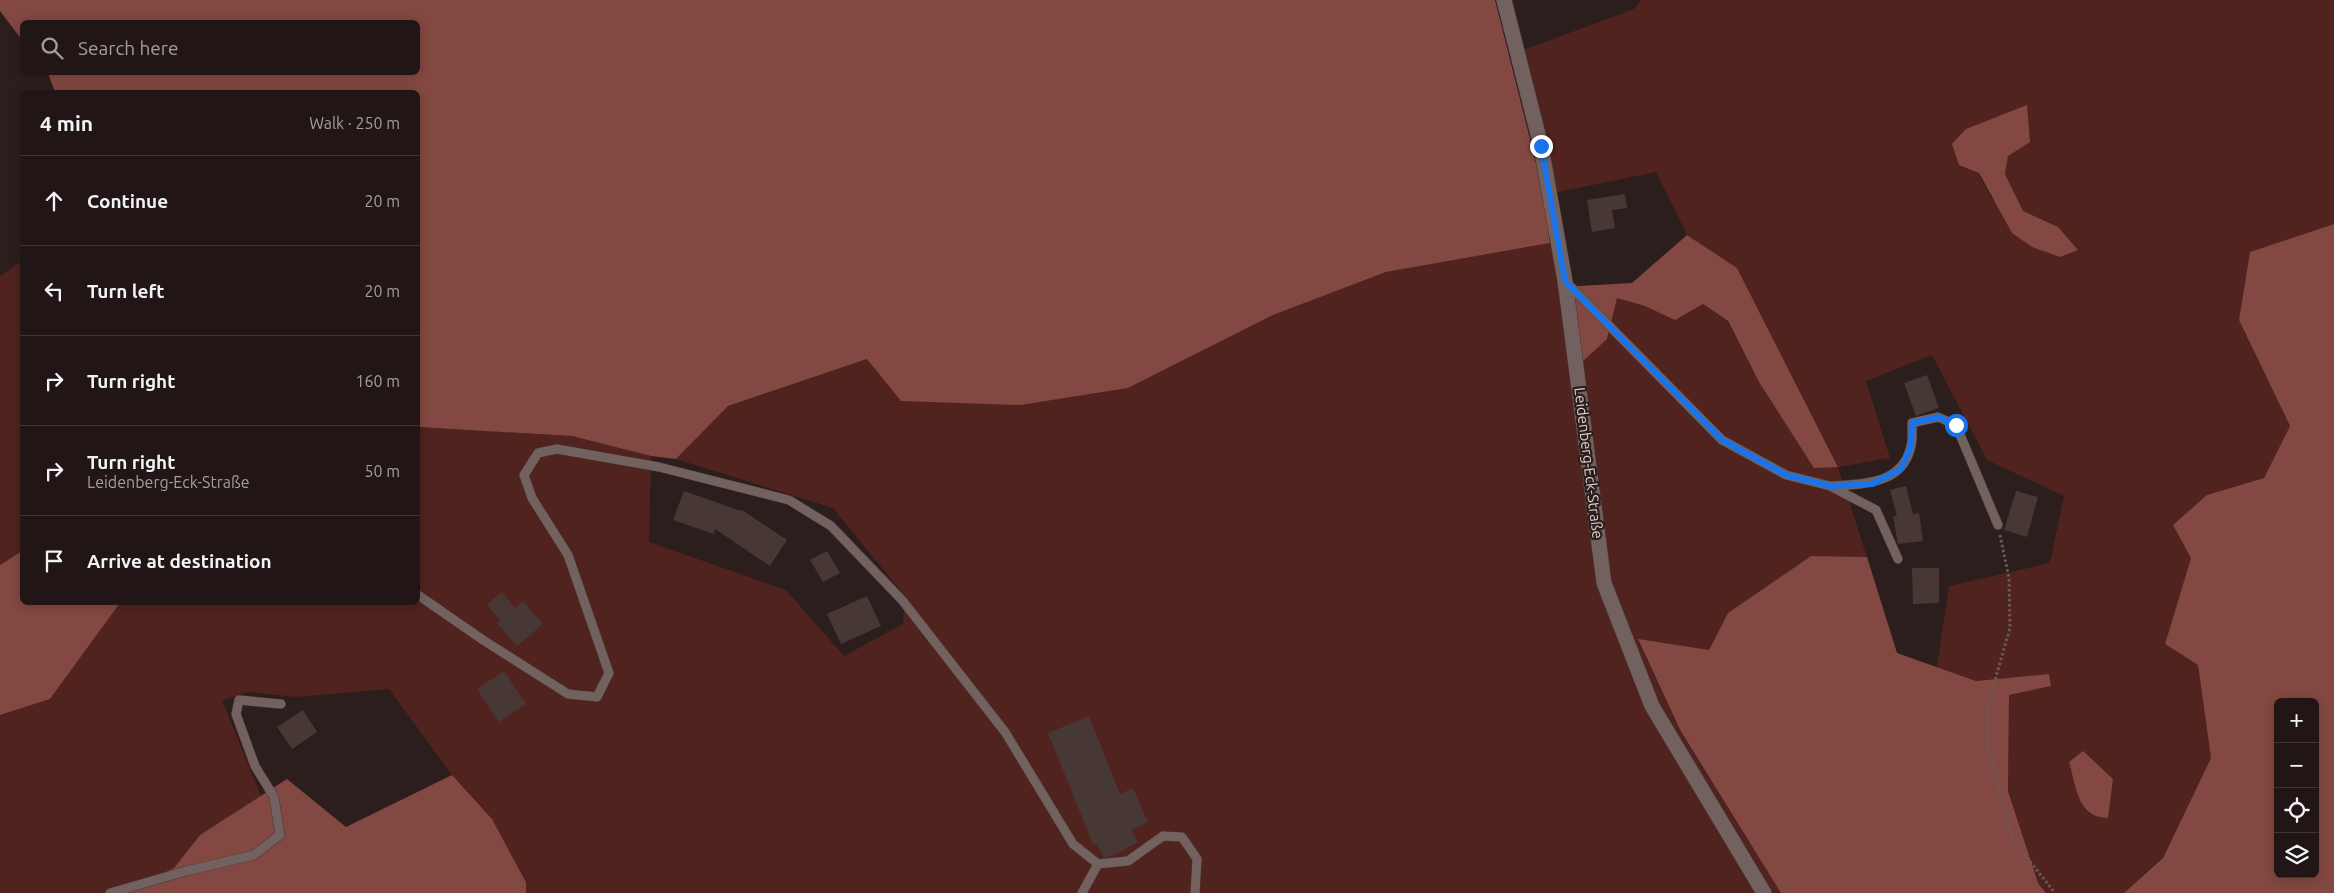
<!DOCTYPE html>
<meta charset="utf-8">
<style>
body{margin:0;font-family:Ubuntu,sans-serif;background:#291f1e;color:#f1f3f6}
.controls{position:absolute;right:15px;bottom:15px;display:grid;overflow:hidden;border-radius:8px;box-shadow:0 2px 12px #0003}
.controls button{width:45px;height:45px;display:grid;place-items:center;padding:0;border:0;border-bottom:1px solid #3e3534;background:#211615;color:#f1f3f6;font:25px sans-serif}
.stop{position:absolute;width:15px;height:15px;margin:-11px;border:4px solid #1a73e8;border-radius:50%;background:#fff}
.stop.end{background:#1a73e8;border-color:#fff;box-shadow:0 1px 5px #0008}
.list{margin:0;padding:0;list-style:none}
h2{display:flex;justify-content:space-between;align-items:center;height:65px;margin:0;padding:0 20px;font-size:21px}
h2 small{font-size:16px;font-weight:400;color:#a29fa0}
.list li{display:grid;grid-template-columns:32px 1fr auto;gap:15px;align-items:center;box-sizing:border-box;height:90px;padding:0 20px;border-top:1px solid #3e3534}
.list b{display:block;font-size:19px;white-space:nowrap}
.list p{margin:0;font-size:16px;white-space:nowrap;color:#a29fa0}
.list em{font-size:16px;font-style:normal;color:#a29fa0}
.icon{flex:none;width:28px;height:28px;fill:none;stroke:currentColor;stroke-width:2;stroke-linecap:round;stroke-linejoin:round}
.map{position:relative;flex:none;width:2334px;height:893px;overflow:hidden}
.search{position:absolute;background:#211615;box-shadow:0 2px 12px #0003;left:20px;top:20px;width:400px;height:55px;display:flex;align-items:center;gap:12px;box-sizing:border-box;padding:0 18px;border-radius:8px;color:#a29fa0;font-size:19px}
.panel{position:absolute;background:#211615;box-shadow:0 2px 12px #0003;left:20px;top:90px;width:400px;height:515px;border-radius:8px}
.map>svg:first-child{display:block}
.green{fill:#50231e;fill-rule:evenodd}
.forest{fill:#834841;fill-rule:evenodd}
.building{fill:#473835}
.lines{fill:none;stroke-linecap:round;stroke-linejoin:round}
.lane-casing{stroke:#443837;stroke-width:10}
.secondary-casing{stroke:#443837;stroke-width:16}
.path{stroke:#675a58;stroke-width:3;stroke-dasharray:2.5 2.5;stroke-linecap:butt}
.lane{stroke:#73615f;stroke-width:9}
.secondary{stroke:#73615f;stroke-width:15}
.route{stroke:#1a73e8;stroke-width:6}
.labels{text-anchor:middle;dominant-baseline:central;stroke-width:4.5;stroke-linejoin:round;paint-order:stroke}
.street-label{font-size:15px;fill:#dbd1cf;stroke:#2c1e1c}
</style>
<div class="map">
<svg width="2334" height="893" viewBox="0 0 2334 893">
<rect width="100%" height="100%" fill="#2c1e1c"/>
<g class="green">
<path d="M 1641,0 L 2334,0 L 2334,224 L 2250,252 L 2239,320 L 2290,426 L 2264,478 L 2207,495 L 2191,558 L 2165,644 L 2198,665 L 2211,758 L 2163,858 L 2124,893 L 2046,893 L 2038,883 L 2008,791 L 2009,695 L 2050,686 L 2049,675 L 1976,681 L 1937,667 L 1949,586 L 2050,563 L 2064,496 L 1987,460 L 1932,355 L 1866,381 L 1890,458 L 1838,467 L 1867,557 L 1811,556 L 1728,613 L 1709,650 L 1638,640 L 1680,731 L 1781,893 L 526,893 L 526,881 L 492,819 L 452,775 L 389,689 L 296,697 L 249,692 L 222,700 L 261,796 L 200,835 L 174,868 L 119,893 L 0,893 L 0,715 L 50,699 L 120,603 L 418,602 L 418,427 L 572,436 L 651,456 L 649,542 L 786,590 L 844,656 L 903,624 L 905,596 L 833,508 L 676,459 L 728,406 L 867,359 L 1021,405 L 1128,388 L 1273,315 L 1386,272 L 1550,243 L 1560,287 L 1607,339 L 1617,298 L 1645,306 L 1702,304 L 1727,321 L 1759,382 L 1788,424 L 1838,466 L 1737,268 L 1687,235 L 1656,172 L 1544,195 L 1510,55 L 1634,9 ZM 2008,156 L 2005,174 L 2023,211 L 2058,227 L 1992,199 L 1978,173 Z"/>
<polygon points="22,261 22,551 0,565 0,276"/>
</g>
<g class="forest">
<polygon points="0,0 1495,0 1544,195 1550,243 1386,272 1273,315 1128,388 1021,405 901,401 867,359 728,406 676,459 651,456 572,436 418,427 418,92 55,92 48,73 418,72 418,22 22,22 22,40 0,11"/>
<polygon points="2027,105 2030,142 2008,156 2005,174 2023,211 2058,227 2078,250 2060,257 2032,247 2012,233 1979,173 1959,165 1952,144 1966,129"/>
<path d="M 2334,224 L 2334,893 L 2124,893 L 2163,858 L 2211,758 L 2198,665 L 2165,644 L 2191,558 L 2173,525 L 2207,495 L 2264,478 L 2290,426 L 2239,320 L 2250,252 ZM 2278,702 L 2315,702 L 2315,874 L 2278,874 Z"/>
<polygon points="1687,235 1737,268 1838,467 1814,468 1759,382 1728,321 1703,304 1675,320 1645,306 1617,298 1607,339 1582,362 1560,287 1632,283"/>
<polygon points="22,551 22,602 120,603 50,699 0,715 0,565"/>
<polygon points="1811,556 1867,557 1897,653 1976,681 2049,674 2051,686 2009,695 2008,791 2038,883 2046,893 1781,893 1680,730 1638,639 1709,650 1728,613"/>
<path d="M 2083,751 L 2113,779 L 2108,818 C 2077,818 2076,785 2069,762 Z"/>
<polygon points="452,775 492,819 526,882 526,893 119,893 174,868 200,835 287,779 346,827"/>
</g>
<g class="building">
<polygon points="1625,194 1627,208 1612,210 1615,228 1592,232 1587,200"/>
<polygon points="1927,375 1939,408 1916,416 1904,383"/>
<polygon points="1906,486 1913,514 1919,513 1923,541 1898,544 1893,517 1897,516 1890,490"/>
<polygon points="684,491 741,511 742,510 787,540 770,566 715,529 714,534 673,520"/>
<polygon points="2016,491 2038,497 2027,537 2004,530"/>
<polygon points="827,551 840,573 823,582 810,560"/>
<polygon points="1912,568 1939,568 1939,603 1913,604"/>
<polygon points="502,592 515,608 523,601 543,624 517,646 497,623 500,621 487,604"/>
<polygon points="867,596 881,626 841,644 827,614"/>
<polygon points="504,671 526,704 499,722 477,689"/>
<polygon points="303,710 317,732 292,749 277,727"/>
<polygon points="1089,716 1120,794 1133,788 1148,822 1131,830 1138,842 1112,856 1104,857 1096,843 1093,844 1048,733"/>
</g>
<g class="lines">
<defs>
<g id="lane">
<polyline points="1567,283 1722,440 1786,475 1830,486 1876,510 1898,559"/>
<path d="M 1831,486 C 1862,484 1903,485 1911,446 C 1913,439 1912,430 1912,423 L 1938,417 L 1956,425 L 1998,525"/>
<polyline points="418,595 483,640 568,694 597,697 609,673 568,555 532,498 524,475 538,453 557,449 659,467 789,500 831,526 902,600 1005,732 1073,844 1098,864"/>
<polyline points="110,893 186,871 254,855 280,835 274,797 255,766 236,714 239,700 281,704"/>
<polyline points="1082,893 1098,864 1128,861 1163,836 1182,837 1197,859 1195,893"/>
</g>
<polyline id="secondary" points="1504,0 1541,146 1565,281 1604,583 1652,706 1764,893"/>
</defs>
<use href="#lane" class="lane-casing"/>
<use href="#secondary" class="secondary-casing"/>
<polyline class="path" points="2000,535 2009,578 2010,628 1987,708 1988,748 2013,840 2055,893"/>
<use href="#lane" class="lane"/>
<use href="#secondary" class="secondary"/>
</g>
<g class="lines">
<polyline class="route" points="1541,146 1565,281 1722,440 1786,475 1830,486 1872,484 1901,469 1911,446 1912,423 1938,417 1956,425"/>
</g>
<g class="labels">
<g class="street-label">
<text transform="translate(1589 463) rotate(83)">Leidenberg-Eck-Straße</text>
</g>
</g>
</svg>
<div class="controls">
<button>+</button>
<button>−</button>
<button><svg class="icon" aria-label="locate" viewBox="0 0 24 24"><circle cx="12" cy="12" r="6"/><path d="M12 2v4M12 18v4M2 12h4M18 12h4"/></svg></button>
<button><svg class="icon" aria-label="layers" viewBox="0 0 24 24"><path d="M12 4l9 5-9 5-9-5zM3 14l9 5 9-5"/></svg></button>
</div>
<div class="stop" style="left:1956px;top:425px"></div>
<div class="stop end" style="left:1541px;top:146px"></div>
<div class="search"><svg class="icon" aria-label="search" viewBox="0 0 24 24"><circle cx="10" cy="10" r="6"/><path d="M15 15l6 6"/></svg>Search here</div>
<section class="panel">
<h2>4 min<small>Walk · 250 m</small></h2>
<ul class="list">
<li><svg class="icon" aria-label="ahead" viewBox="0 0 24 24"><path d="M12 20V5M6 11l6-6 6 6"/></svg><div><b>Continue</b></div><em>20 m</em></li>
<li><svg class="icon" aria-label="left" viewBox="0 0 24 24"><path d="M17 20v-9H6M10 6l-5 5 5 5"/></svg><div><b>Turn left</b></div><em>20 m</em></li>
<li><svg class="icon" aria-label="right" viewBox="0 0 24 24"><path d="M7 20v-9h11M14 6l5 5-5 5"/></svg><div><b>Turn right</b></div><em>160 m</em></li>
<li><svg class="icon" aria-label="right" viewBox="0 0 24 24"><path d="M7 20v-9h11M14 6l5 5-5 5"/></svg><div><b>Turn right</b><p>Leidenberg-Eck-Straße</p></div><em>50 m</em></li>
<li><svg class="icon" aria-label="arrive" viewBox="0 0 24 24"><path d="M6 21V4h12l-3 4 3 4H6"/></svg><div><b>Arrive at destination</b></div></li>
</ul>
</section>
</div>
